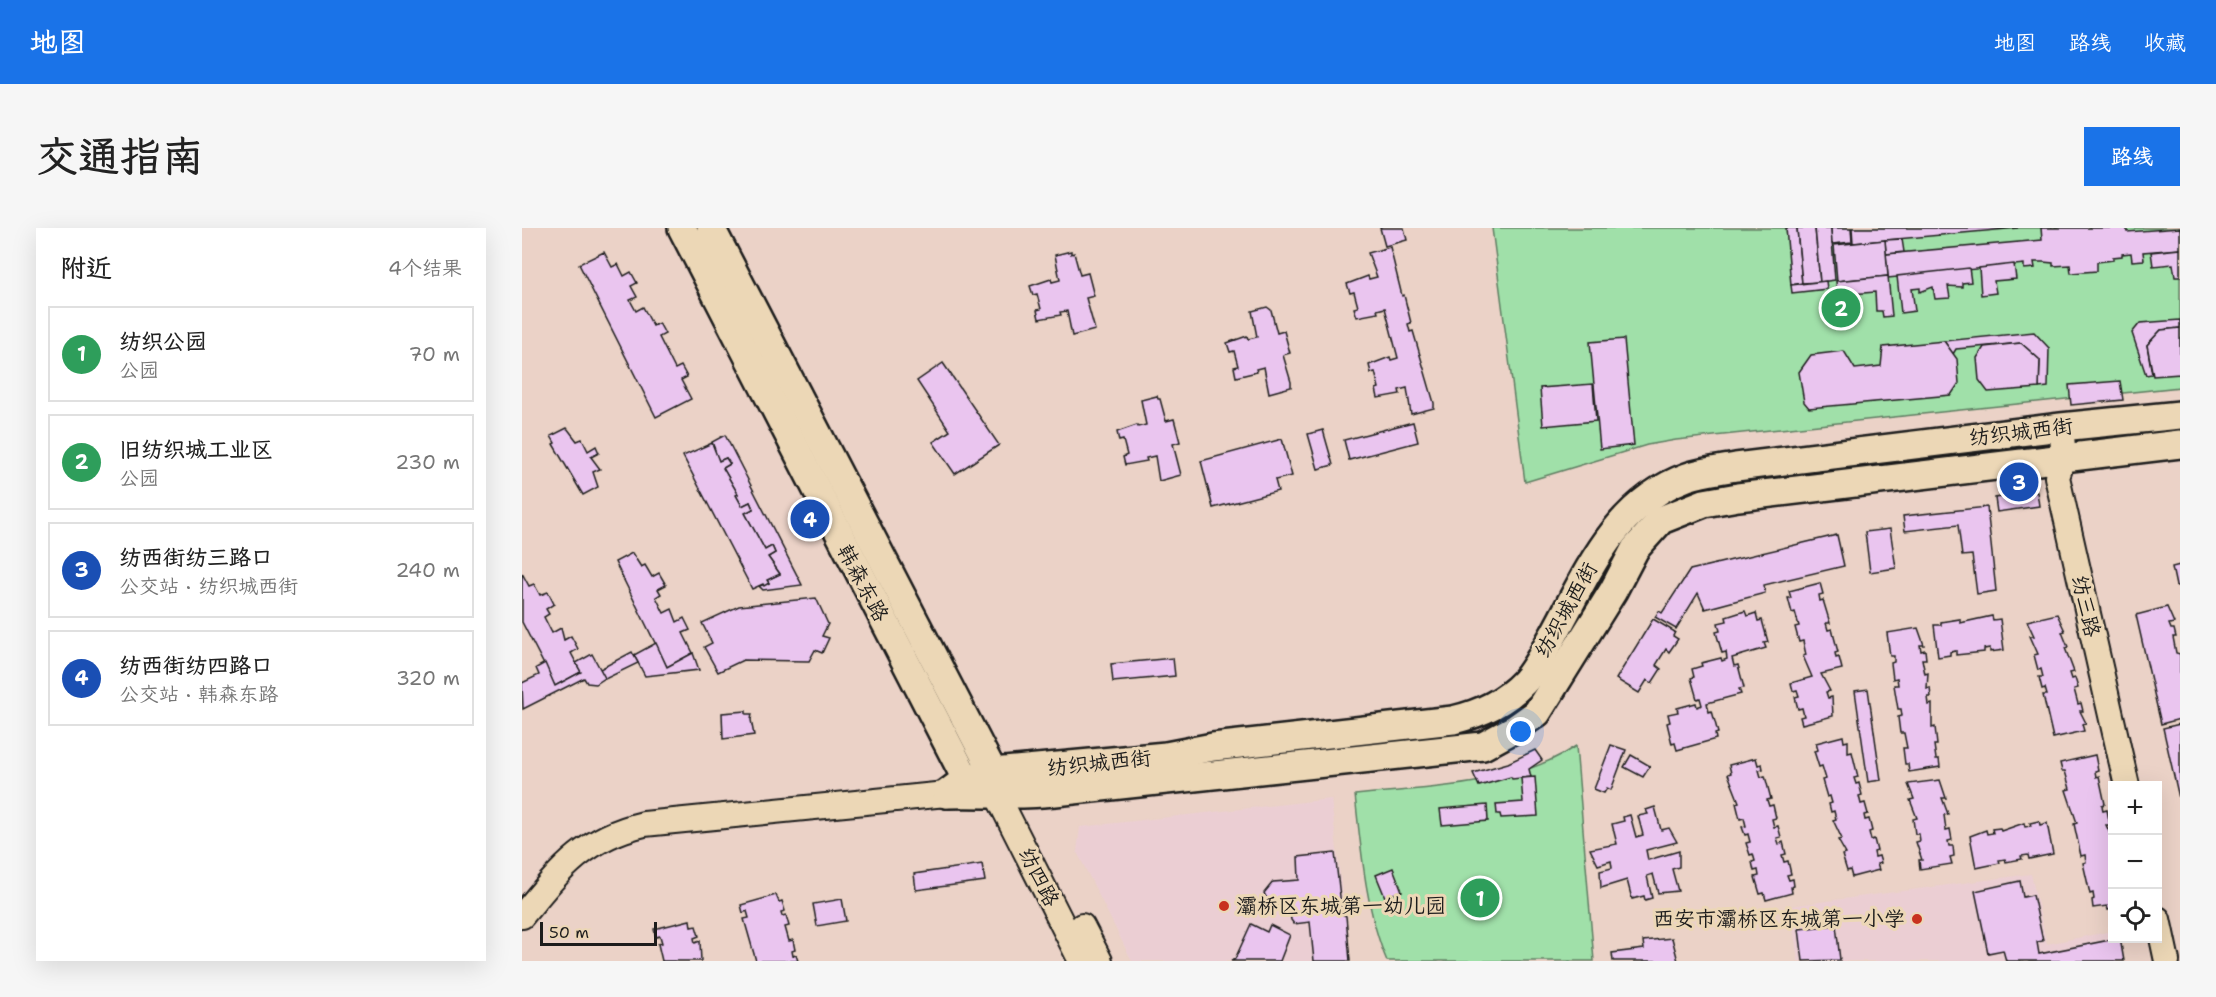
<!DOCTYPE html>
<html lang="zh">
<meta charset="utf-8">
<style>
body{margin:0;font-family:"Shantell Sans","LXGW WenKai TC",sans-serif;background:#f6f6f6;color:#222}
.controls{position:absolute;right:18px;bottom:18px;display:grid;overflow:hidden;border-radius:0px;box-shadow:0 6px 24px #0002}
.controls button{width:54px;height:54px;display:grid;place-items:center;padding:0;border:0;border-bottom:2px solid #e0e0e0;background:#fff;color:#222;font:30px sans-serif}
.scale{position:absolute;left:18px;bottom:15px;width:117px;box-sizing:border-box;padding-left:6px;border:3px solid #1c1c1c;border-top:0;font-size:16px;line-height:21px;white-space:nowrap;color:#1c1c1c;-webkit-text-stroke:4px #ecd7b6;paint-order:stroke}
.you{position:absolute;left:999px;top:504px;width:21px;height:21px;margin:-15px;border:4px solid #fff;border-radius:50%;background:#1a73e8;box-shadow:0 0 0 9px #1a73e833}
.badge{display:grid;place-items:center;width:39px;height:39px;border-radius:50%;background:#1a73e8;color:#fff;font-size:20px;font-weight:700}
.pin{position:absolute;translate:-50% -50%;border:3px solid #fff;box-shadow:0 2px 6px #0006}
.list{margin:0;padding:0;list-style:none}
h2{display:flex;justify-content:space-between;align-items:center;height:78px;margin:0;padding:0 24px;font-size:26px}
h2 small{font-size:20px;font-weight:400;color:#767676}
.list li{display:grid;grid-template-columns:39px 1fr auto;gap:18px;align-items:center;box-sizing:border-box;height:96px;margin:0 12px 12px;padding:0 12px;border:2px solid #e0e0e0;border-radius:0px}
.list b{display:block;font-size:22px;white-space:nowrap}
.list p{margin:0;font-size:20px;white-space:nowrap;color:#767676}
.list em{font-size:20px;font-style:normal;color:#767676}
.icon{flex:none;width:33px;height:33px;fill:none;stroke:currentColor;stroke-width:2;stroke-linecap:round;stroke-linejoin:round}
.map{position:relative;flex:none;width:1658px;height:733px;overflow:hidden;border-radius:0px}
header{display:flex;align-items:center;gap:36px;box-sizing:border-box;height:84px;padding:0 30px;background:#1a73e8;color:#fff}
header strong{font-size:28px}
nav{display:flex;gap:33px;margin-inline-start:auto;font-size:21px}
.intro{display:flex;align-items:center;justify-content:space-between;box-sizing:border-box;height:144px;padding:0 36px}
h1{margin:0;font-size:42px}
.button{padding:15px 27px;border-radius:0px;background:#1a73e8;color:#fff;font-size:21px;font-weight:700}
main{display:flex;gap:36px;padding:0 36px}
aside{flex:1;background:#fff;border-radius:0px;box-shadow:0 6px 24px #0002}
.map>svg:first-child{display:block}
.built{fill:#ebced3}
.green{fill:#a0e0a9;stroke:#5e7e62;stroke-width:1.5}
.building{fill:#eac5ef;stroke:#1c1c1c;stroke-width:1.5}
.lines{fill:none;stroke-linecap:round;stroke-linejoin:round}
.tertiary-casing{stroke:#1c1c1c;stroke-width:28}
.secondary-casing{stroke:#1c1c1c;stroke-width:32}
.tertiary{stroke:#ecd7b6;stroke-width:24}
.secondary{stroke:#ecd7b6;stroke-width:27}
.poi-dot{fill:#c8321e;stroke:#ecd7b6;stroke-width:2}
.labels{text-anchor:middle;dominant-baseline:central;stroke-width:6;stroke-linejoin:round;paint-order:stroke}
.street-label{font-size:21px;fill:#1c1c1c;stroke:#ecd7b6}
.poi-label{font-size:21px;fill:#1c1c1c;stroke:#ecd7b6;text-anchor:start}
</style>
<header>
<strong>地图</strong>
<nav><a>地图</a><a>路线</a><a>收藏</a></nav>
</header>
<div class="intro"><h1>交通指南</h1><a class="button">路线</a></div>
<main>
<aside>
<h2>附近<small>4个结果</small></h2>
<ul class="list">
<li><span class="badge" style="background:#2e9e5b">1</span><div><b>纺织公园</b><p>公园</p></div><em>70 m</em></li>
<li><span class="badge" style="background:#2e9e5b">2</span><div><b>旧纺织城工业区</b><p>公园</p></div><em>230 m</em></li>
<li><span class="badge" style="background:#1a4fb4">3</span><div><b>纺西街纺三路口</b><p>公交站 · 纺织城西街</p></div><em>240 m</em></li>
<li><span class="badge" style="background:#1a4fb4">4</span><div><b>纺西街纺四路口</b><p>公交站 · 韩森东路</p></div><em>320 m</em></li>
</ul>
</aside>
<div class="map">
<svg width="1658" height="733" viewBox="0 0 1658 733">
<rect width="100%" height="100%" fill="#ebd2c7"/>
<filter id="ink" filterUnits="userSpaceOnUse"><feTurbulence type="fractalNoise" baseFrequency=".0167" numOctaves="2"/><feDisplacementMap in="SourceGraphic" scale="12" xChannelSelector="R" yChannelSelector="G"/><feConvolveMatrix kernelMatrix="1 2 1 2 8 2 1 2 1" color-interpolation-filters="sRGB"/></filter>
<g filter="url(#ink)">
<g class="built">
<polygon points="809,571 828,733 610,733 555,624 558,599"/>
<polygon points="1509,646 1525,716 1590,703 1590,710 1596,711 1601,733 1276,733 1268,678"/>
</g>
<g class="green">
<polygon points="970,0 1658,0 1658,159 1154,212 1125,217 1003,254"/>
<path d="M 1054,518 L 1072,733 L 865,733 C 844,685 839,620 833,567 C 906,559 990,560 1054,518 Z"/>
</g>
<g class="building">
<polygon points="858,0 882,0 885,12 863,18"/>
<polygon points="1264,0 1275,0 1280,55 1269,57"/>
<polygon points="1275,0 1293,0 1298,54 1280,55"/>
<polygon points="1293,0 1309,0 1313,52 1298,54"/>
<polygon points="1309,0 1329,0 1330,14 1310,16"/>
<polygon points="1330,0 1496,0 1331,15"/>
<polygon points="1519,0 1605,0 1605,4 1658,0 1658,21 1621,24 1622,32 1610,33 1609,25 1600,26 1600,28 1591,29 1591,32 1575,34 1575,43 1549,45 1548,37 1531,38 1531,35 1521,34 1512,34 1513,40 1502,41 1502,36 1366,50 1364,26 1520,12"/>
<polygon points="1380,11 1382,24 1364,26 1363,12"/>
<polygon points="1363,12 1366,48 1315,53 1312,17"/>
<polygon points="868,19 880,68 882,67 889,95 886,96 888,104 891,103 912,175 912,180 889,186 885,160 877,162 878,166 856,170 854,161 857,160 853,144 849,145 847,137 868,129 869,132 876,130 863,80 855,82 856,85 835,89 832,80 836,79 832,64 828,65 825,56 846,48 847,51 855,49 846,25"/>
<polygon points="1658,21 1658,49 1653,49 1651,36 1631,38 1629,24"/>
<polygon points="549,23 549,26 552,25 558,47 566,45 572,68 564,70 573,102 550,108 545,83 538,84 539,87 517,91 515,82 519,81 515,66 511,67 508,58 529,51 530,54 538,52 533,27"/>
<polygon points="82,24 90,39 96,36 102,48 109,44 115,55 109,58 115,69 108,72 114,83 121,79 131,98 137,95 143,106 137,109 153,141 159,138 165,149 159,152 169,171 134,189 57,36"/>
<polygon points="1492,36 1494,51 1472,53 1474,65 1459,67 1457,40"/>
<polygon points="1447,40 1449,54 1440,55 1440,59 1426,58 1428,70 1413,71 1411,59 1398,64 1398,60 1390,61 1393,83 1379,85 1375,48"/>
<polygon points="1366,48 1370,88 1361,89 1360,83 1354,83 1353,64 1330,66 1331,79 1316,80 1314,53"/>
<polygon points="1304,53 1305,61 1270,65 1269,57"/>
<polygon points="745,79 749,82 755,105 762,103 768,125 761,127 769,154 769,159 747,165 742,139 734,141 735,144 714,149 712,139 716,138 712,123 708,124 705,115 725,108 726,111 735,109 730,83"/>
<polygon points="1658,92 1658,100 1639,102 1625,117 1630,146 1624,147 1610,105 1618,95"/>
<polygon points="1658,100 1658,146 1631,148 1625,117 1639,102"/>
<polygon points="1512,104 1527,120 1526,159 1517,160 1518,132 1499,115 1434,121 1431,126 1422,113"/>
<polygon points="1102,111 1112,217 1078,221 1068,114"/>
<polygon points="1422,113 1435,131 1437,155 1429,167 1287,180 1282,174 1277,144 1289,127 1322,123 1333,141 1359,138 1361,119"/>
<polygon points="1499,115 1518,132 1517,160 1466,164 1457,152 1455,130 1462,119"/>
<polygon points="421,135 477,217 433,246 411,214 428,203 395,153"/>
<polygon points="1598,153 1601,172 1549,177 1547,157"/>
<polygon points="1071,156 1074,193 1021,198 1018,160"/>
<polygon points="635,168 636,171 638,171 644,193 652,191 658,214 651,216 659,247 637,253 633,228 624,230 625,233 603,237 601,229 605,227 601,212 597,213 595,204 615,197 616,199 624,197 619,172"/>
<polygon points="891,194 896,214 827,232 822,212"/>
<polygon points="45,200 55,213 60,211 66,223 74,218 77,225 69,229 78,241 71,244 76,259 61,267 31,216 33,215 29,208"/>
<polygon points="801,202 811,237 796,241 786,206"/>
<polygon points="203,207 280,357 241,362 237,358 247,355 245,352 258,346 246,329 253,325 250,318 243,322 223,285 231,281 228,274 220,278 214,267 216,266 201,240 208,236 204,230 197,233 191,223 193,222 190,214"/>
<polygon points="760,211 770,248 753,252 756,263 691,280 679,233"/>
<polygon points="190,215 197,233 204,230 208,236 201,240 216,266 214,267 220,278 228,274 231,281 223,285 243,322 250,318 253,325 246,329 258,346 245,352 247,355 242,358 241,356 230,361 161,228"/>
<polygon points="1515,264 1517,278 1475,284 1473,270"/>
<polygon points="1465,279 1474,363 1455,366 1450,327 1440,328 1436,297 1383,303 1381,288"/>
<polygon points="1368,301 1374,340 1348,344 1343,304"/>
<polygon points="1315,307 1322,338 1242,357 1243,365 1183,381 1176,365 1154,401 1133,389 1137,383 1140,385 1168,342"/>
<polygon points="110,325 119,339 123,337 130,349 137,345 144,357 136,361 139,366 134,369 142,385 150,381 155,394 162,390 168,402 161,405 171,425 145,439 93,334"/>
<polygon points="1658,337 1658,357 1654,358 1650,339"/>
<polygon points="0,345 7,358 12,356 18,367 26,364 32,376 24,381 27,386 22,389 30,405 39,400 42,412 49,408 56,421 49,425 59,444 33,458 0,394"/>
<polygon points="1298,355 1301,366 1297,367 1298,373 1301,372 1308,395 1304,395 1306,402 1310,401 1316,424 1313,425 1314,430 1317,429 1320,441 1299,446 1308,463 1304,464 1306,470 1310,469 1311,488 1280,496 1278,489 1282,488 1280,480 1276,481 1273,469 1277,468 1275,462 1271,463 1269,455 1290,449 1281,428 1284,427 1281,413 1277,414 1273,399 1277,398 1273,384 1270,385 1266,370 1269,370 1267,363"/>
<polygon points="294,370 306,396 300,408 307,410 300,425 293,422 287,433 221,432 196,444 182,419 190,415 180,395 217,378"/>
<polygon points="1645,379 1652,395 1647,396 1649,401 1652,401 1654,409 1651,409 1654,425 1658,426 1658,491 1639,496 1614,387"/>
<polygon points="1223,383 1225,388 1234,385 1236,393 1240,392 1246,414 1242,415 1244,420 1210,430 1212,438 1216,437 1222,460 1217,461 1219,466 1185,475 1187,484 1190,483 1196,505 1193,506 1194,511 1155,522 1153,515 1150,516 1145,495 1148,494 1146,486 1156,484 1155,480 1174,475 1175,479 1180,477 1178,470 1175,471 1169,450 1172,449 1170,441 1180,438 1179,435 1199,430 1200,433 1205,431 1204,424 1200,425 1194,404 1198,403 1196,395 1205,393 1204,389"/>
<polygon points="1535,386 1543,403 1540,404 1546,419 1543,420 1552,444 1548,445 1550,451 1553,450 1556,460 1552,461 1556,476 1559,475 1561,483 1558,483 1564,495 1560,496 1562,503 1531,510 1521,467 1525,467 1523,460 1520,461 1517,449 1521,449 1519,441 1516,442 1512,427 1516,426 1508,408 1512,408 1505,393"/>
<polygon points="1470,388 1471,392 1478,391 1482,422 1468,424 1468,420 1462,421 1462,424 1434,427 1434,423 1428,424 1428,427 1416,429 1412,397 1419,397 1419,394 1438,391 1438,395"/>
<polygon points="1131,391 1153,404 1151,408 1156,411 1147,424 1144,421 1134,437 1139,441 1130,455 1125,452 1117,465 1094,451"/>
<polygon points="1396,400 1402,417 1398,417 1399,423 1403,422 1404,431 1400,431 1403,446 1406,445 1405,461 1408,460 1409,469 1406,469 1407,477 1410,476 1410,500 1413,499 1415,517 1412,517 1414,531 1417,531 1418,539 1387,544 1386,536 1383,536 1381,520 1385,520 1382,505 1378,505 1376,489 1380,488 1379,481 1376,481 1372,457 1376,457 1375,450 1371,451 1369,435 1372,434 1372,428 1368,428 1365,405"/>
<polygon points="134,415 145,439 171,425 177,442 123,448 112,427"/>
<polygon points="110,424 116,435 83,451 78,441"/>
<polygon points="70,426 83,450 74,456 65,455 62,450 1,481 0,455 17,447 14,440 23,435 33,458 59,444 54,435"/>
<polygon points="651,430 653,448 591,454 589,436"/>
<polygon points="1346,461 1359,552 1346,554 1333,463"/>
<polygon points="224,483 224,486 230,486 229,492 232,507 201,511 200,485"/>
<polygon points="1658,496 1658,569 1657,570 1641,500"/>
<polygon points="1321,508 1322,514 1326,513 1326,525 1330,524 1336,549 1332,550 1334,556 1337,555 1340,567 1337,568 1339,576 1343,575 1346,586 1342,587 1343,592 1347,591 1350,603 1347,604 1349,612 1352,611 1355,623 1352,624 1353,629 1357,628 1359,635 1355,636 1357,642 1330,649 1328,642 1325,643 1320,627 1324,626 1316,612 1320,611 1311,592 1314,591 1312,583 1309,584 1307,576 1310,575 1308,568 1305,569 1300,552 1304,551 1300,538 1297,539 1292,523 1296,522 1294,515"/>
<polygon points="1089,517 1104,522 1089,562 1085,560 1082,565 1072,561"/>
<polygon points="1013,522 1020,532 1007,541 1009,549 990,551 989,549 957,558 951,545 986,535"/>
<polygon points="1109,527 1128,538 1121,549 1102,539"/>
<polygon points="1573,527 1576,542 1573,543 1574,549 1577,548 1583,576 1580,577 1581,583 1585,582 1588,597 1584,597 1590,610 1588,614 1590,620 1590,681 1586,682 1585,678 1571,680 1570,672 1572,671 1571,665 1568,666 1561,635 1564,634 1563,627 1559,628 1552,596 1555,595 1544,562 1548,561 1543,543 1540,543 1538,535"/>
<polygon points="1234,530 1236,537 1240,536 1241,541 1237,542 1239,549 1243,548 1249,571 1245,572 1247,578 1251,577 1254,590 1250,591 1252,599 1256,598 1259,609 1255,610 1257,616 1261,614 1264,626 1260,627 1262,634 1266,633 1269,646 1265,647 1267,652 1271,651 1272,658 1269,659 1270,665 1244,672 1242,665 1238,666 1233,649 1237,648 1236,642 1232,643 1230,634 1233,633 1231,626 1228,627 1224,615 1228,614 1226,606 1223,607 1220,599 1224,598 1222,590 1218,591 1214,575 1217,574 1206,546 1209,545 1207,537"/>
<polygon points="1013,549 1016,588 979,590 978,586 975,586 974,576 1001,574 999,550"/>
<polygon points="1418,552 1424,570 1420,570 1426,586 1422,587 1424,602 1428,601 1430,612 1426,613 1427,618 1431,618 1432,628 1428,629 1430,636 1398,641 1397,632 1400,632 1394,614 1398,613 1397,606 1393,606 1391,591 1395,590 1388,572 1392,571 1386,556"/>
<polygon points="965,577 966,593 920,597 918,581"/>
<polygon points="1133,579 1139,602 1147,600 1155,614 1124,622 1126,632 1157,623 1157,639 1150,641 1156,663 1136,665 1131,646 1125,648 1130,670 1123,672 1122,668 1110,671 1105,652 1079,660 1078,643 1090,640 1089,633 1076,637 1068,621 1095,616 1090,596 1102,593 1101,589 1108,587 1114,609 1121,607 1116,588 1126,586 1124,582"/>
<polygon points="1517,593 1518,597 1525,595 1531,626 1507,631 1506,627 1499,628 1500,631 1484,634 1483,631 1477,632 1478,635 1454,640 1448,608 1464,602 1465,606 1471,605 1470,601 1478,600 1479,603 1502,595 1503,599 1509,598 1508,595"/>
<polygon points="813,625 820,686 824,688 828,733 792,733 788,694 772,696 769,692 767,678 749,678 742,665 751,654 777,652 776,629"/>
<polygon points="460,636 463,653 394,662 392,646"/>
<polygon points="871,640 880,663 863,669 854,647"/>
<polygon points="1498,653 1501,669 1511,667 1521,713 1515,714 1517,726 1598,710 1602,733 1484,733 1481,722 1466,725 1453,663"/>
<polygon points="254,667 257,674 260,673 263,683 259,684 260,688 264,687 267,698 263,699 267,713 271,712 273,722 270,723 271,728 274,727 276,733 234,733 222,691 227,690 225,683 221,685 219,677"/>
<polygon points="320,671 324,693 295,698 291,676"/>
<polygon points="168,692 169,699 174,698 177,708 172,710 173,715 178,713 179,733 140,733 136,716 140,715 138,708 134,709 132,701"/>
<polygon points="729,696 745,704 748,697 768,707 758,733 709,733 713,731"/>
<polygon points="1314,697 1318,732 1281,733 1277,701"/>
<polygon points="1150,710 1156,733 1091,733 1090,725 1122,721 1121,713"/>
</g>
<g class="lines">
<defs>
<g id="tertiary">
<polyline points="1539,199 1542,229 1535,249 1605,558"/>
<polyline points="474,565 559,733"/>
<path d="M 0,688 C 38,642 62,610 122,596 L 424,566"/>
<polyline points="1636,691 1645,733"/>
<polyline points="560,698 578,733"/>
</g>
<g id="secondary">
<polyline points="160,0 444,551 460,559"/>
<polyline points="189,0 471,544 482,556"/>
<path d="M 424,566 L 444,551 L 471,544 L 644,528 L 691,519 L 931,492 C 957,486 983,474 1002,454 C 1014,441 1022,423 1031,408 C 1065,346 1093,275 1165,249 C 1181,243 1198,242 1214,239 L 1539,199 L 1658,187"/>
<path d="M 426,566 C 462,565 497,568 533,564 L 961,518 L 994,500 L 1015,485 L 1091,363 L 1113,321 L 1139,292 L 1182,275 L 1216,269 L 1658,216"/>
</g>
</defs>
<use href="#tertiary" class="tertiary-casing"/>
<use href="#secondary" class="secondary-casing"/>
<use href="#tertiary" class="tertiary"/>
<use href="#secondary" class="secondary"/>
</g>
</g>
<g class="poi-dot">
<circle cx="702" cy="678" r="6"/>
<circle cx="1395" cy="691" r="6"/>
</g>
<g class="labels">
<g class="street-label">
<text transform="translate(1499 204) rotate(-7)">纺织城西街</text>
<text transform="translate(341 355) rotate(62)">韩森东路</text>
<text transform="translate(1564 378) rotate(77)">纺三路</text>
<text transform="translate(1044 382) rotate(-61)">纺织城西街</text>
<text transform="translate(577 535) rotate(-6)">纺织城西街</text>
<text transform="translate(517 649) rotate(63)">纺四路</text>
</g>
<g class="poi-label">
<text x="714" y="678">灞桥区东城第一幼儿园</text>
<text x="1383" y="691" text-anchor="end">西安市灞桥区东城第一小学</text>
</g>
</g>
</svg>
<div class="controls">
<button>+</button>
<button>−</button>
<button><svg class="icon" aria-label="locate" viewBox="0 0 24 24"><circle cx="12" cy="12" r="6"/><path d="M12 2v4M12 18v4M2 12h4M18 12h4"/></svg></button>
</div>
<div class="scale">50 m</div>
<div class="you"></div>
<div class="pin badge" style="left:958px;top:670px;background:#2e9e5b">1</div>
<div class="pin badge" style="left:1319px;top:80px;background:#2e9e5b">2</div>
<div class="pin badge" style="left:1497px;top:254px;background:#1a4fb4">3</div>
<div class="pin badge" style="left:288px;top:291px;background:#1a4fb4">4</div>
</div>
</main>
